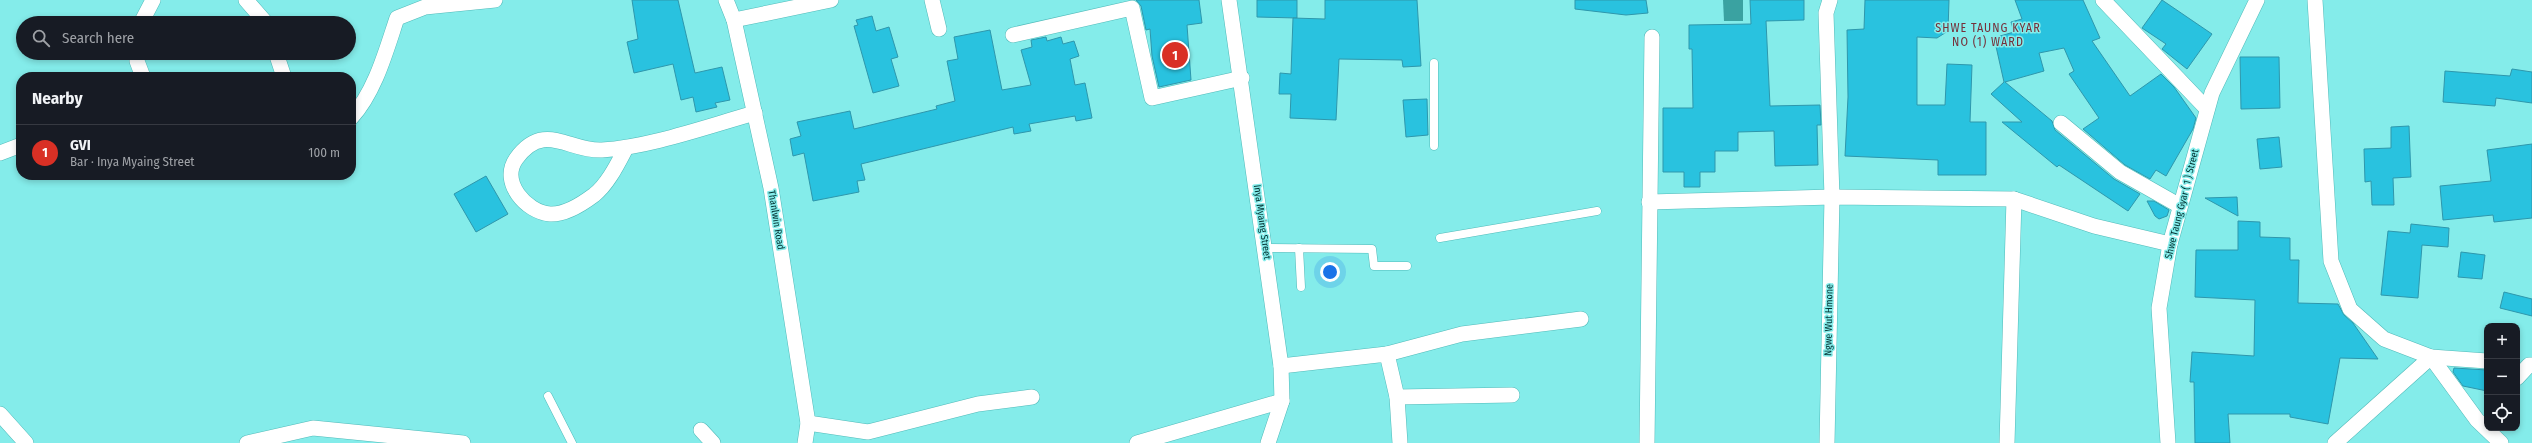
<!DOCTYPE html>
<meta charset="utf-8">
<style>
body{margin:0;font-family:"Fira Sans Condensed",sans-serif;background:#20242c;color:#f1f3f6}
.controls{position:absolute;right:12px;bottom:12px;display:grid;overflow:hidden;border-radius:8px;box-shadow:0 2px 6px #0003}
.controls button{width:36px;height:36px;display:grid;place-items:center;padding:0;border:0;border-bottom:1px solid #363941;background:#171b24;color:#f1f3f6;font:20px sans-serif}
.you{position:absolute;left:1330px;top:272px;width:14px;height:14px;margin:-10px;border:3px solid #fff;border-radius:50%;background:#1a73e8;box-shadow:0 0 0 6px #1a73e833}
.badge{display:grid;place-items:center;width:26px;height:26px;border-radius:50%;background:#d93025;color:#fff;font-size:13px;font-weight:700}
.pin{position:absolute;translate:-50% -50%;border:2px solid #fff;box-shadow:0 1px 4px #0006}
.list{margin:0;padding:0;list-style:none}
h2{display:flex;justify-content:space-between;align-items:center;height:52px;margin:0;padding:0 16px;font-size:17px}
h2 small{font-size:13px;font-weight:400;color:#9ea1a6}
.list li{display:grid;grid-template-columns:26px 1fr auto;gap:12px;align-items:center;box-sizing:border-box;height:56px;padding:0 16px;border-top:1px solid #363941}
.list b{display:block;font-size:15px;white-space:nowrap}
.list p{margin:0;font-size:13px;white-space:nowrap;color:#9ea1a6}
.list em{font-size:13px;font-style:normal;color:#9ea1a6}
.icon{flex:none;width:22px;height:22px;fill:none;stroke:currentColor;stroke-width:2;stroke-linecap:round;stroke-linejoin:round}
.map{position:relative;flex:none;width:2532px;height:443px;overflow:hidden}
.search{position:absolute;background:#171b24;box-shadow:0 2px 6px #0003;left:16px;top:16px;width:340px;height:44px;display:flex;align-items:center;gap:10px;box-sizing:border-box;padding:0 14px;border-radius:22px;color:#9ea1a6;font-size:15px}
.panel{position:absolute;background:#171b24;box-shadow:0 2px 6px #0003;left:16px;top:72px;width:340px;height:108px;border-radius:16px}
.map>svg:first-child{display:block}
.water{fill:#3aa2a1}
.building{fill:#29c2df;stroke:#2e97ac}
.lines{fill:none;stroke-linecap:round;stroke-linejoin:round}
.lane-casing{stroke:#50bab9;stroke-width:9}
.street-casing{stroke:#50bab9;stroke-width:16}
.lane{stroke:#fff;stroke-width:8}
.street{stroke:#fff;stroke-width:15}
.labels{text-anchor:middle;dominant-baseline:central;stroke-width:3;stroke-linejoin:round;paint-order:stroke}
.street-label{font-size:10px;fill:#003030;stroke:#84ecea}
.quarter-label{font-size:12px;letter-spacing:1px;fill:#762f39;stroke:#84ecea}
</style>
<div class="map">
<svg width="2532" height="443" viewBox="0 0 2532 443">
<rect width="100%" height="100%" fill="#84ecea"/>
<polygon class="water" points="1723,0 1743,0 1743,21 1724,21"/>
<g class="building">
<polygon points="632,0 678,0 695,73 722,67 730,100 715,103 717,107 696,112 693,97 681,100 673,64 634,73 627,42 638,39"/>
<polygon points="1136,0 1199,0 1202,23 1187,25 1191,80 1159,87 1152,56 1150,29 1146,30 1141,6"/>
<polygon points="1257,0 1297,0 1297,18 1257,17"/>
<polygon points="1325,0 1417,0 1421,66 1403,67 1402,60 1339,59 1336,120 1290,118 1291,94 1279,94 1280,73 1291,74 1293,18 1325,19"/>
<polygon points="1575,0 1646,0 1648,13 1626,15 1575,9"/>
<polygon points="1750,0 1804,0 1804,20 1766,21 1770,106 1820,105 1821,125 1817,125 1818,165 1775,166 1774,131 1738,132 1738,151 1715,151 1715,172 1700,172 1700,187 1684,187 1684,172 1663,172 1663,108 1693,108 1692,49 1689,49 1689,25 1751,24"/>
<polygon points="1865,0 1949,0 1948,31 1937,38 1917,37 1917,105 1945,105 1947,64 1972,65 1970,122 1986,122 1986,175 1938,175 1938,160 1845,156 1848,97 1847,30 1864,29"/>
<polygon points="2015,0 2083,0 2100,38 2092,41 2130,96 2161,74 2174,87 2196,118 2193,129 2166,176 2156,170 2150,179 2125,165 2083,129 2099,118 2069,74 2074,71 2064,48 2039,53 2044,71 2005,82 2052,121 2055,130 2114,179 2140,194 2128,211 2059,165 2057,167 2002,122 2022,122 1991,94 2004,82 1995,42 2001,41 2000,36 2014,32 2011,22 2022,19"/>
<polygon points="2162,0 2212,34 2187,69 2162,49 2166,44 2142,28"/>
<polygon points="872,16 876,31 889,27 898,57 891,59 899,86 873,93 854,26 858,25 856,20"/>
<polygon points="990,30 1002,90 1031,85 1021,50 1032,47 1031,40 1046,37 1047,41 1061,37 1063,44 1074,41 1079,56 1070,59 1075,85 1085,83 1092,118 1076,121 1075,116 1029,124 1031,131 1014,134 1013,127 861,164 865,180 857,181 859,192 813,201 804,153 793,156 790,139 801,136 797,122 850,111 854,129 937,109 936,106 955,101 947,61 958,59 954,37"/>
<polygon points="2240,57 2279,57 2280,108 2241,109"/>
<polygon points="2512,69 2532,72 2532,103 2496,98 2495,106 2443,102 2445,71 2510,76"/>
<polygon points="1427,99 1428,135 1406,137 1403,100"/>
<polygon points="2409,126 2411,177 2393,178 2394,205 2372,205 2371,181 2365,182 2364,149 2391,148 2391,127"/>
<polygon points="2279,137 2282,167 2260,169 2257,139"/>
<polygon points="2532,144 2532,218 2494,222 2493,215 2443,220 2440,186 2491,181 2487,150"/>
<polygon points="486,176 508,214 476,232 454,194"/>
<polygon points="2237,197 2238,216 2205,198"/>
<polygon points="2147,201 2154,201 2169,210 2167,216 2159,219 2155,216"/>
<polygon points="2238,221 2260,222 2260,237 2290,238 2290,260 2299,260 2298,303 2338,304 2344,315 2353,323 2378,359 2340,358 2328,424 2290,417 2290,414 2228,414 2230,443 2195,443 2194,382 2190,382 2192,352 2254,356 2255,300 2195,297 2196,250 2238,250"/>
<polygon points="2411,224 2449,228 2448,247 2422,245 2418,298 2381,295 2388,231 2410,233"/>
<polygon points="2461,252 2485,255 2482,279 2458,277"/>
<polygon points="2504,292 2532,299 2532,316 2500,308"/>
<polygon points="2454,368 2487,370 2487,391 2463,386 2453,372"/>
</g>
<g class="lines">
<defs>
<g id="lane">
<polyline points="1434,146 1434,63"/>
<polyline points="1440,238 1597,211"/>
<polyline points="1266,248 1372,249 1374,266 1407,266"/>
<polyline points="1299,248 1301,287"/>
<polyline points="548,396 572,443"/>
</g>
<g id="street">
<polyline points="246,0 266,23"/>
<polyline points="726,0 734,20 771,188 808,423 805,443"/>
<polyline points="932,0 939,29"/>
<polyline points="1229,0 1281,366 1282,401 1268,443"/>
<polyline points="2103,0 2207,109"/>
<polyline points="2315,0 2331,261 2350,309 2384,339 2431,357 2477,420 2501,443"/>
<polyline points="734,20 831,0"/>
<polyline points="141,23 153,0"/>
<polyline points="1013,35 1132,8 1152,98 1242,78"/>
<polyline points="138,53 137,61 143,77"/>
<polyline points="276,53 284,77"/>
<path d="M 351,118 C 375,92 386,51 397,18 L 425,7 L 495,0"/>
<polyline points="2061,123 2120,172 2180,206"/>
<path d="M 626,148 C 618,163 608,184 594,195 C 582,204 565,215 550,214 C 526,212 500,182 516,159 C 544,120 569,152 602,150 C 650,147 708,126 755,113"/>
<polyline points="0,153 21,145"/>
<polyline points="1649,202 1832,197 2014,199 2094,226 2170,244"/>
<polyline points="1387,354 1462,334 1581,319"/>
<polyline points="1281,366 1387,354 1397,397 1400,443"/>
<polyline points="2517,378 2529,365 2532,365"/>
<polyline points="1397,397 1512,395"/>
<polyline points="0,414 26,443"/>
<polyline points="808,423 868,432 978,404 1032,397"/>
<polyline points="701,430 713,443"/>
<polyline points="247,443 313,428 463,443"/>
<polyline points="1137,443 1282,401"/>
<polyline points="1647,443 1652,37"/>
<polyline points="1827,443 1832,197 1826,13 1830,0"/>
<polyline points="2007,443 2014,199"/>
<polyline points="2168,443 2159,308 2170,244 2212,93 2257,0"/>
<polyline points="2335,443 2431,357 2487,361"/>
</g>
</defs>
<use href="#lane" class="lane-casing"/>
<use href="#street" class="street-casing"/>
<use href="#lane" class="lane"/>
<use href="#street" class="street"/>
</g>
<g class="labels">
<g class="street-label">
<text transform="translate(2182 204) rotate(-76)">Shwe Taung Gyar ( 1 ) Street</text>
<text transform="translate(776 220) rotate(81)">Thanlwin Road</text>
<text transform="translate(1262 222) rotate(82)">Inya Myaing Street</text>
<text transform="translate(1829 320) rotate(-89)">Ngwe Wut Hmone</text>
</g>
<g class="quarter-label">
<text x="1988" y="28">SHWE TAUNG KYAR<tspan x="1988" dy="14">NO (1) WARD</tspan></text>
</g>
</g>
</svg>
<div class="controls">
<button>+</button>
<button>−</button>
<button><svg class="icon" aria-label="locate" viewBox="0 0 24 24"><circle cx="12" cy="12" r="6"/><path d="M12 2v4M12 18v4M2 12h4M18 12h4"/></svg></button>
</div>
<div class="you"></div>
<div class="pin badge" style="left:1175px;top:55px">1</div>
<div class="search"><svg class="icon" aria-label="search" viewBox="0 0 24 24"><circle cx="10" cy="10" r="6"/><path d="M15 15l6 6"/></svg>Search here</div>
<section class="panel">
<h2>Nearby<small></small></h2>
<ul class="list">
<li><span class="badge">1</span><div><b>GVI</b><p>Bar · Inya Myaing Street</p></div><em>100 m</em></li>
</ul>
</section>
</div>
